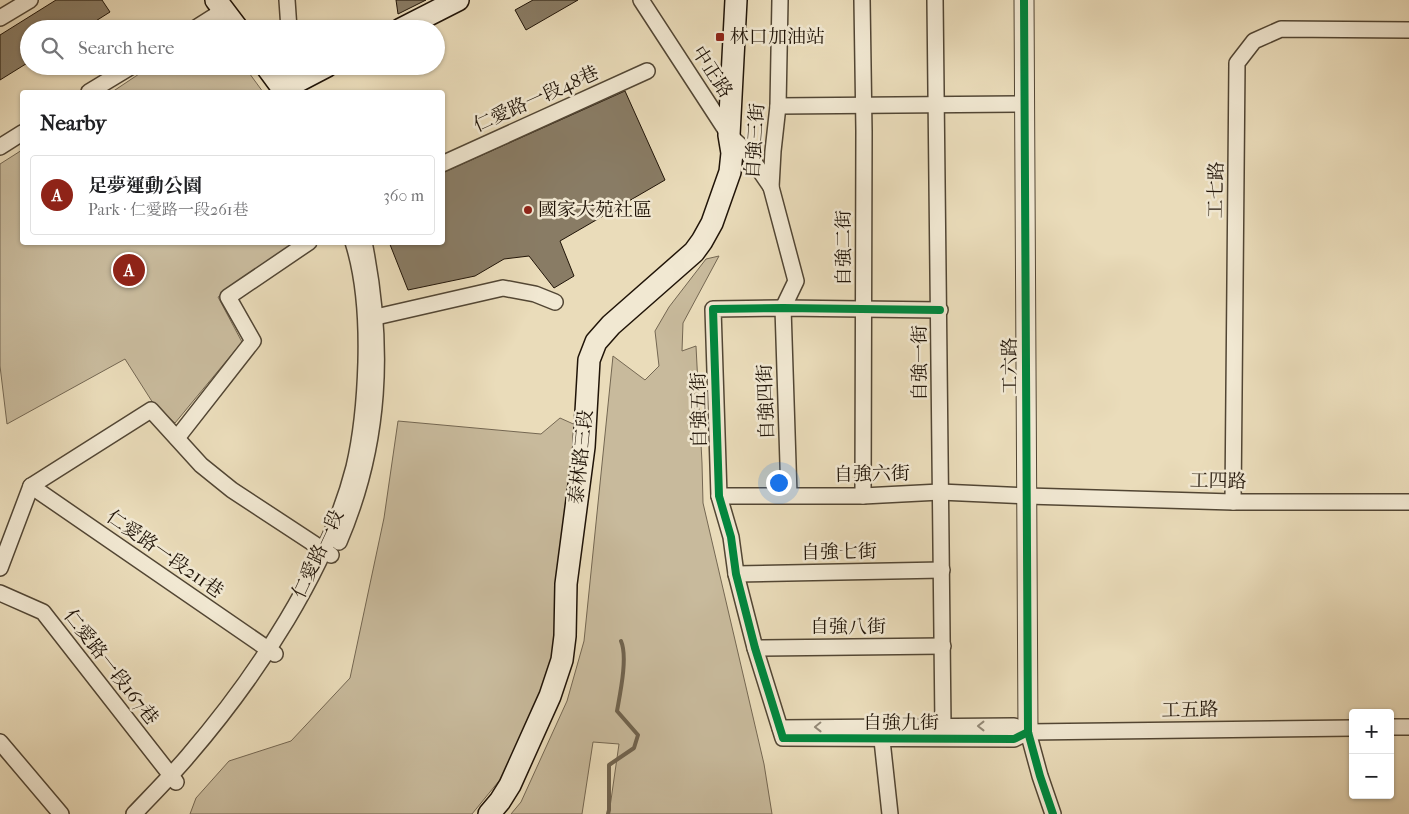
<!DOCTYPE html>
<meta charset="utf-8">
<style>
body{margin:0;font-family:"IM FELL French Canon","Noto Serif TC",serif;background:#f2f2f2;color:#202124}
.controls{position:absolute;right:15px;bottom:15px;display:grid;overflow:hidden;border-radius:5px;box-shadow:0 1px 4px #0004}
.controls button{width:45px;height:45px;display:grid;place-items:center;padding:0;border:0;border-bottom:1px solid #e0e0e0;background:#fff;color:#202124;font:25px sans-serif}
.you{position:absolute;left:778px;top:482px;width:18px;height:18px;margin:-12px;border:4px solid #fff;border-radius:50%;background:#1a73e8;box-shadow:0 0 0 8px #1a73e833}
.badge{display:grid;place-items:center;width:32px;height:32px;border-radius:50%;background:#8f2418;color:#fff;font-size:16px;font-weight:700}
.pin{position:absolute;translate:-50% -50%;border:2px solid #fff;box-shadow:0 1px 5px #0006}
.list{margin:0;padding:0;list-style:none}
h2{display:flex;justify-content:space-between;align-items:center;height:65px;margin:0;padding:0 20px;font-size:21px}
h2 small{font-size:16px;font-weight:400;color:#757577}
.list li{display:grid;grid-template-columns:32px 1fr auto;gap:15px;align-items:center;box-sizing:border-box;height:80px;margin:0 10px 10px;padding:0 10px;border:1px solid #e0e0e0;border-radius:5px}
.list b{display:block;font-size:19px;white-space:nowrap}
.list p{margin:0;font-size:16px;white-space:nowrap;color:#757577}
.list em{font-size:16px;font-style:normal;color:#757577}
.icon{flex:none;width:28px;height:28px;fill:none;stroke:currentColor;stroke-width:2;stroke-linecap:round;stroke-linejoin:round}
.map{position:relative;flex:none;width:1409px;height:814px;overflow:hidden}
.search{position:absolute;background:#fff;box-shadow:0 1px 4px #0004;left:20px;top:20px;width:425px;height:55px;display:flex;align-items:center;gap:12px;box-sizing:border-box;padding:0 18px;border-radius:28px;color:#757577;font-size:19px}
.panel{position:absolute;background:#fff;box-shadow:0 1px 4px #0004;left:20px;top:90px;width:425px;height:155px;border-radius:5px}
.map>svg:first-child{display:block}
.green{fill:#c8ba9c;stroke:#746752}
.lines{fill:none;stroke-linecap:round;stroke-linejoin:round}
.stream{stroke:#70634e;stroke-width:4}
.building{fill:#897c65;stroke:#201408}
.minor-casing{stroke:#524634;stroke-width:18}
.tertiary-casing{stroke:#524634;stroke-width:21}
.secondary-casing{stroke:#201408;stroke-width:24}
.minor{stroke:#f1e8d2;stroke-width:15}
.tertiary{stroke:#f1e8d2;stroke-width:19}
.secondary{stroke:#f1e8d2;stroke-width:21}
.cycleway-casing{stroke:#f1e8d2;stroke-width:11}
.cycleway{stroke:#00873e;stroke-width:8}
.oneway{stroke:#938977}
.poi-dot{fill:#8f2418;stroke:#f1e8d2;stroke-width:2}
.labels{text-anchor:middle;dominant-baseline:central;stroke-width:5;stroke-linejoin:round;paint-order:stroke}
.poi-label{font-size:19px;fill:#201408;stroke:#f1e8d2;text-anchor:start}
.street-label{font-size:19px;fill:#201408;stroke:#f1e8d2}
</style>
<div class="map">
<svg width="1409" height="814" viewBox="0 0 1409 814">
<rect width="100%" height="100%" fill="#eadcba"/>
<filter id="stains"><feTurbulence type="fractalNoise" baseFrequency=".004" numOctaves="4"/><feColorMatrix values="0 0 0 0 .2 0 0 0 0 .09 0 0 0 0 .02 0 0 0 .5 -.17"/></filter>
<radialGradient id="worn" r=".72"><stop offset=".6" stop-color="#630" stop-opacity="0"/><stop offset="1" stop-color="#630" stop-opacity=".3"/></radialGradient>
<g class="green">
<polygon points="151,66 244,66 263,92 112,92"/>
<polygon points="22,150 22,242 300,243 218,297 242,342 175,423 153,403 125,359 7,424 0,366 0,164"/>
<polygon points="719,256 683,323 682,351 696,346 702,463 703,503 764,764 772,814 609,814 619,744 593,742 582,814 511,814 521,802 567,701 584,641 613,356 645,380 659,366 655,331 669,307 706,259"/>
<polygon points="560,418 580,427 557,656 512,765 472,814 190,814 196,798 229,761 291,741 350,678 384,518 398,421 541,434"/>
</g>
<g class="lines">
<path class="stream" d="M 608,814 L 609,810 L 609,765 L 634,748 L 638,735 L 617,711 C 620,694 628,657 621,641"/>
</g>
<g class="building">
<polygon points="56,0 102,0 110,12 83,29 29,29 29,62 0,80 0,35"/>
<polygon points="396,0 426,0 398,14"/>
<polygon points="533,0 578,0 526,30 515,10"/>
<polygon points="625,91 665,180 560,241 574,276 554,288 529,256 504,259 475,276 408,290 389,242 442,242 442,173"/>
</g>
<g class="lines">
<defs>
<g id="minor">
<polyline points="287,0 289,29"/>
<polyline points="641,0 729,135 747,152 771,187"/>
<polyline points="780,0 778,106 773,151 771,187 796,281 783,308 789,495"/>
<polyline points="862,0 864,131 863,496"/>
<polyline points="935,0 943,726"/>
<polyline points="0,18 30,0"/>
<polyline points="194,29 224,10"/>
<polyline points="283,89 288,66"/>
<polyline points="89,92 132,66"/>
<polyline points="778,106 1025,104"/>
<polyline points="0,147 22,133"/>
<polyline points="442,164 647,71"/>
<polyline points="940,310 783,308 713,309 719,496 731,537 736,574 755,648 783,738 1014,739 1028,732"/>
<polyline points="376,317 503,288 535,294 555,302"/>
<polyline points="177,438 253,341 228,297 309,242"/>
<polyline points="31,486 275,654"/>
<polyline points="719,496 863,496 940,492 1027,496 1233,502 1409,502"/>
<polyline points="1233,502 1237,63 1254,41 1281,29 1409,30"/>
<path d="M 339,542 C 381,444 385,346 364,242"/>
<polyline points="0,568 31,486 151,410 201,465 232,490 331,555"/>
<polyline points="736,574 942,570"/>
<polyline points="0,593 43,612 176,782"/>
<polyline points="755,648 943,646"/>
<polyline points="1390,727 1409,727"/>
<polyline points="780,728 1014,726 1028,732 1353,728"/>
<polyline points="881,731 890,814"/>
<polyline points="1028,732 1040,776 1053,814"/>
<polyline points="0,742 61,814"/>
<path d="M 134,814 C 152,795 171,776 188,756 C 256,677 328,569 354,467 C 362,433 365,397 366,362 C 367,323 365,280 353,242"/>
</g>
<polyline id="tertiary" points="1024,0 1028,732"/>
<g id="secondary">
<polyline points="216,0 238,29"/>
<polyline points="401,29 458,0"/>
<polyline points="266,66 283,89 327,66"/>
<polyline points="489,814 500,801 510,785 550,696 562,660 565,636 566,584 584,447 589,360 596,342 611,325 694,252 702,241 712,223 730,172 732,153 729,135 736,0"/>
</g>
</defs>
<use href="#minor" class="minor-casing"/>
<use href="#tertiary" class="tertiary-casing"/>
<use href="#secondary" class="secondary-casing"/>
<use href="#minor" class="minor"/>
<use href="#tertiary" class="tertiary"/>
<use href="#secondary" class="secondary"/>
<defs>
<g id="cycleway">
<polyline points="1024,0 1028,732 1040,776 1053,814"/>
<polyline points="940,310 783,308 713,309 719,496 731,537 736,574 755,648 783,738 1014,739 1028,732"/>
</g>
</defs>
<use href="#cycleway" class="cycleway-casing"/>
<use href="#cycleway" class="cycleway"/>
</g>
<defs><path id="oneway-chevron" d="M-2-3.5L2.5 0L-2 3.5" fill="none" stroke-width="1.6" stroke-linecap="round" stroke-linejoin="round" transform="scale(1.25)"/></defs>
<g class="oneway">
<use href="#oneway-chevron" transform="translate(981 726) rotate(-180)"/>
<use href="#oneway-chevron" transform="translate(818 727) rotate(179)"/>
</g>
<g class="poi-dot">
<rect x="715" y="32" width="10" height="10" rx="2.5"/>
<circle cx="528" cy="210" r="5"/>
</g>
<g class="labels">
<g class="poi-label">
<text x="730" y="37">林口加油站</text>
<text x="538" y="210">國家大苑社區</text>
</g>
<g class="street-label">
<text transform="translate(712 72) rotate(57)">中正路</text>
<text transform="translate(536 99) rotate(-24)">仁愛路一段48巷</text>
<text transform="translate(755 141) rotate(-86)">自強三街</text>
<text transform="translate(1216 190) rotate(-89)">工七路</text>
<text transform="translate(844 248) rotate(-90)">自強二街</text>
<text transform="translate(920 363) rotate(-90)">自強一街</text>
<text transform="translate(1010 366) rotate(-90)">工六路</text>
<text transform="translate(766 402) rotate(-92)">自強四街</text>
<text transform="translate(699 410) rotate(-91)">自強五街</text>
<text transform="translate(581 457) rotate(-84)">泰林路三段</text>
<text transform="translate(872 474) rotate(-1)">自強六街</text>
<text transform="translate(1218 481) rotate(1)">工四路</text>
<text transform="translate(839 552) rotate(-1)">自強七街</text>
<text transform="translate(165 554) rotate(35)">仁愛路一段211巷</text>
<text transform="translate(318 554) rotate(-65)">仁愛路一段</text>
<text x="848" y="627">自強八街</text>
<text transform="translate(111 667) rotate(52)">仁愛路一段167巷</text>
<text transform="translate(1190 710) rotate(-1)">工五路</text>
<text x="901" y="723">自強九街</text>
</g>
</g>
<rect width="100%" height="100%" filter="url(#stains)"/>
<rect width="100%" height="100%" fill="url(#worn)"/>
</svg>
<div class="controls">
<button>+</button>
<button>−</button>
</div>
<div class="you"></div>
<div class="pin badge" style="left:129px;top:270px">A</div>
<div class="search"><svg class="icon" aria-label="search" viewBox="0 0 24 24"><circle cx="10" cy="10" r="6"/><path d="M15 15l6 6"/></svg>Search here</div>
<section class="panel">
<h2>Nearby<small></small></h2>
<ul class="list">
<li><span class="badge">A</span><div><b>足夢運動公園</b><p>Park · 仁愛路一段261巷</p></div><em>360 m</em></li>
</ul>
</section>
</div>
